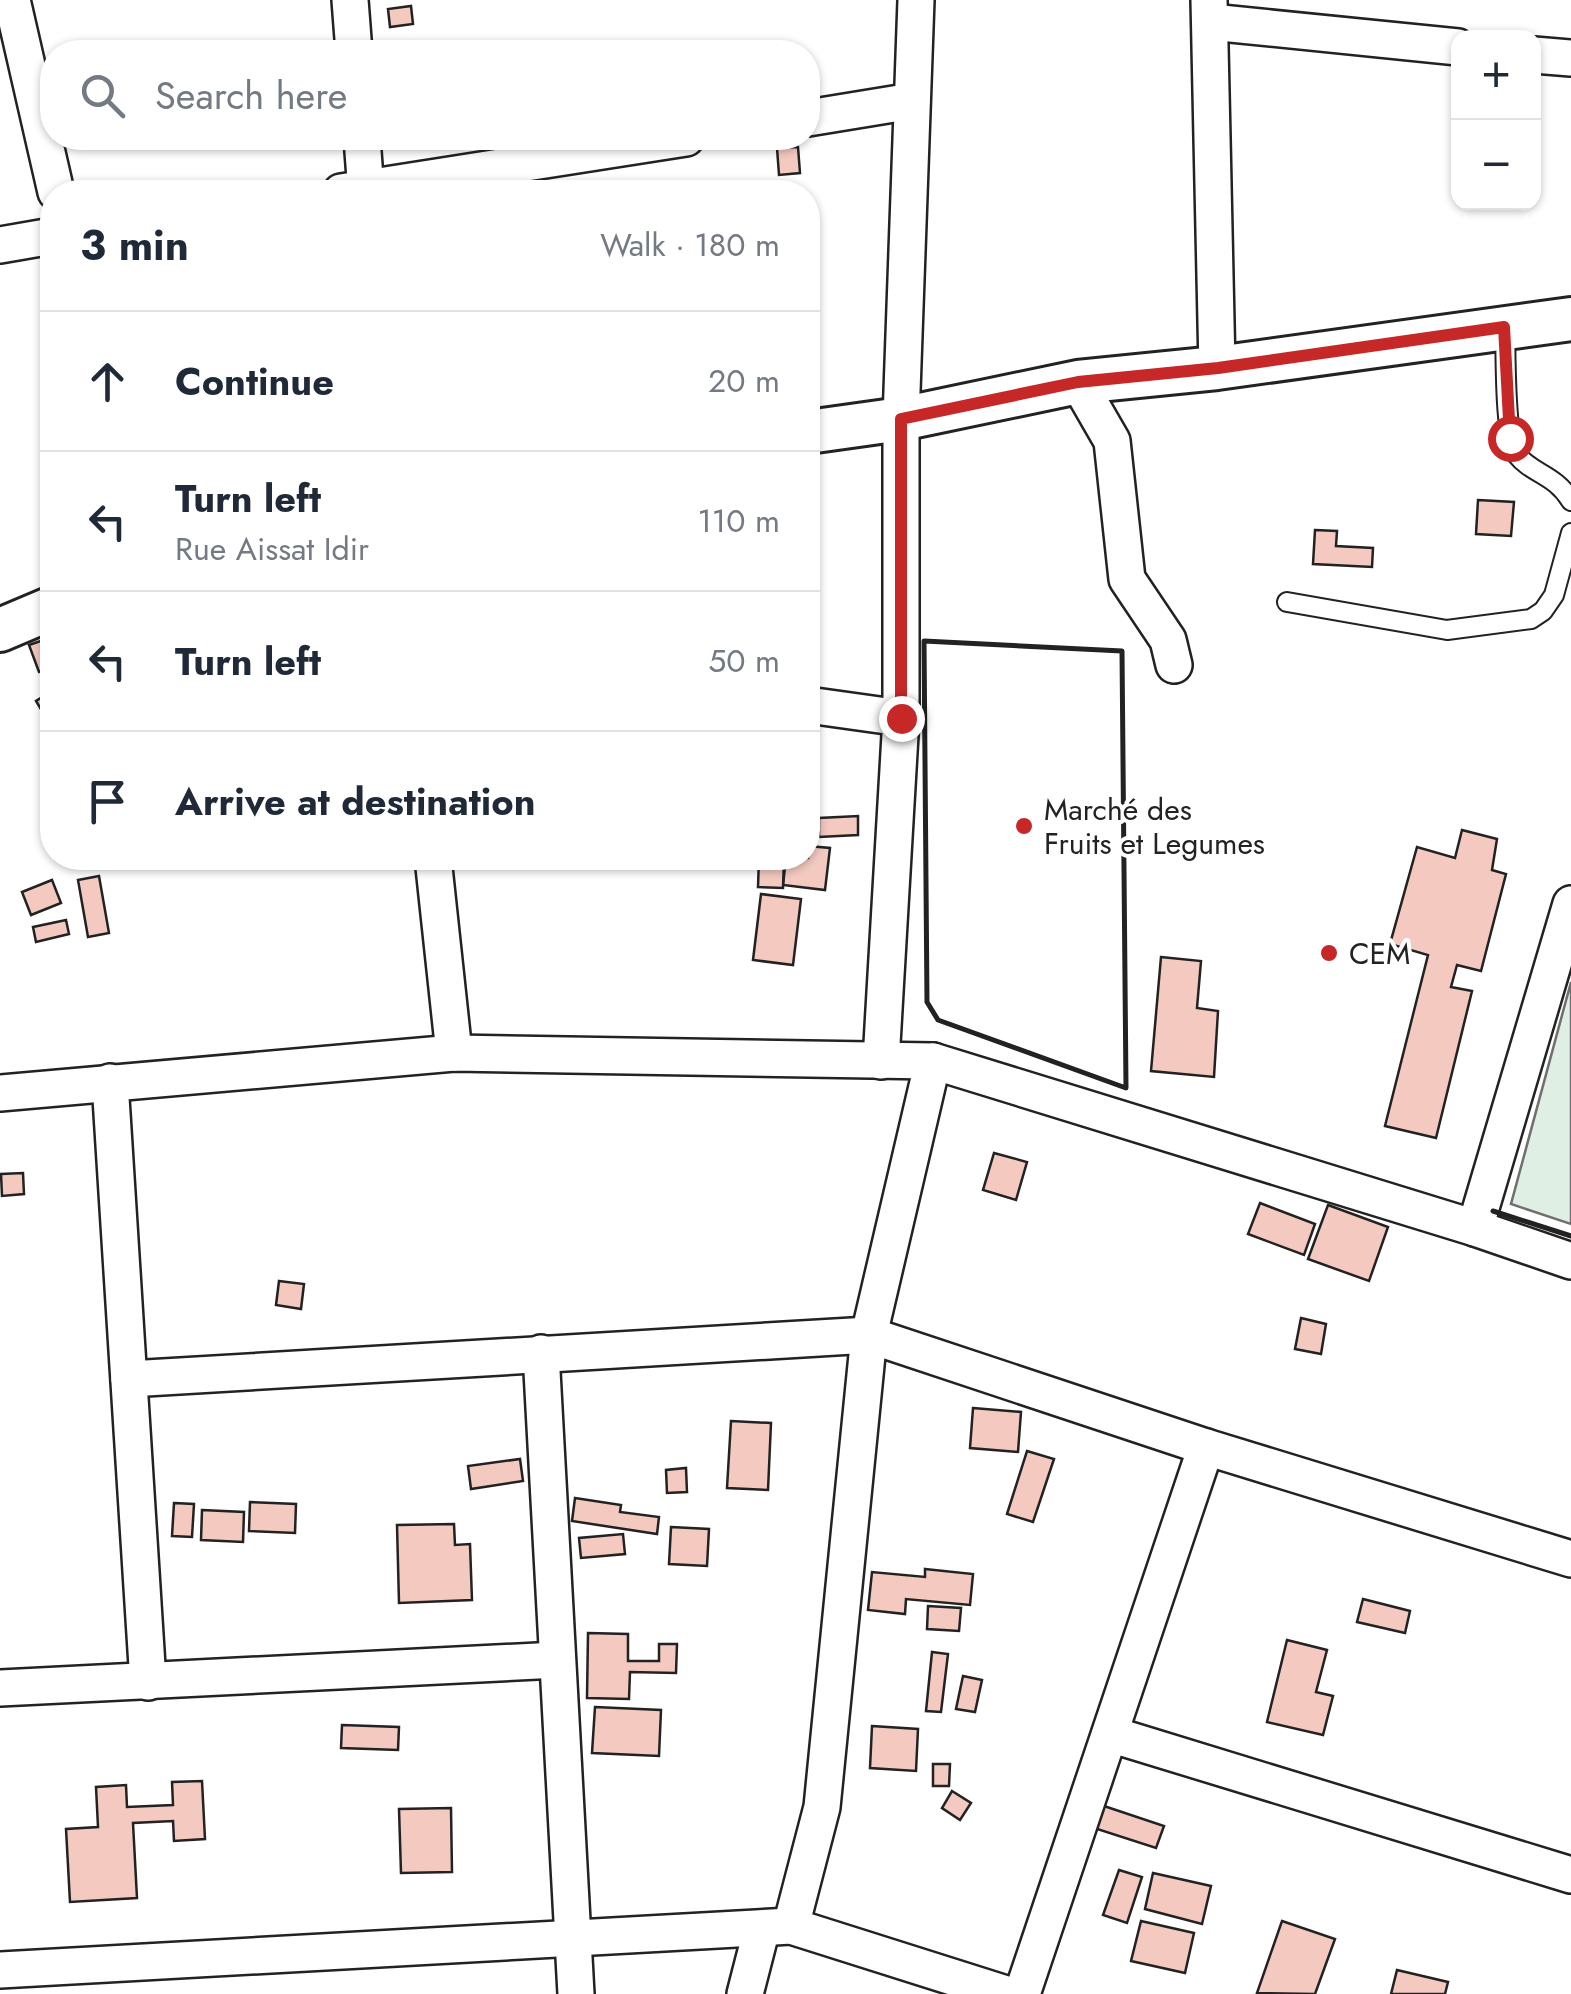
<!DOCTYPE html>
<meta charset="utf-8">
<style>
body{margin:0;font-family:Jost,sans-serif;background:#f2f2f3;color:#1f2937}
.controls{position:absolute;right:30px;top:30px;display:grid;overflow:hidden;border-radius:20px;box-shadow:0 2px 8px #0004}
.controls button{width:90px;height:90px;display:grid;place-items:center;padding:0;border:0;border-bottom:2px solid #e0e1e3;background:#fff;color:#1f2937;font:50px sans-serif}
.stop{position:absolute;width:30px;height:30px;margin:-22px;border:8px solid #c62828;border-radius:50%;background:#fff}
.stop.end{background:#c62828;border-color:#fff;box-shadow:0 2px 10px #0008}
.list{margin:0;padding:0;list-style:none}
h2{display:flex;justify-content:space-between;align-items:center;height:130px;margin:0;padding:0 40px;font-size:42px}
h2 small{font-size:32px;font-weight:400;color:#747a83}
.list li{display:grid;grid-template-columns:65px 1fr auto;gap:30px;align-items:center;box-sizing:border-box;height:140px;padding:0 40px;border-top:2px solid #e0e1e3}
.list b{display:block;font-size:38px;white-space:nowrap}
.list p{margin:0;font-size:32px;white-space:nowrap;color:#747a83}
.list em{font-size:32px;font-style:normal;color:#747a83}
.icon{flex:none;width:55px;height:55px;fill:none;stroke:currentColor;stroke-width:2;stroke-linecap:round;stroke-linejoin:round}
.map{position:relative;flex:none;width:1571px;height:1994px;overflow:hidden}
.search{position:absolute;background:#fff;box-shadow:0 2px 8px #0004;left:40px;top:40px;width:780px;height:110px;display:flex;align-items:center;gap:25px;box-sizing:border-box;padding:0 35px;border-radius:40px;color:#747a83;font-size:38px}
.panel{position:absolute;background:#fff;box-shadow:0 2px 8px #0004;left:40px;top:180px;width:780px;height:690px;border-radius:40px}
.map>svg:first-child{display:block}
.green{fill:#e0efe3;stroke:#6f6f6f;stroke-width:2.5}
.building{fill:#f3c9c0;stroke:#222;stroke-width:2.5}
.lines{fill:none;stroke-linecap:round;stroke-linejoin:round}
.service-casing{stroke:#222;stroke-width:22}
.minor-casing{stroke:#222;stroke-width:40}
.tertiary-casing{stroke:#222;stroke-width:48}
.service{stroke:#fff;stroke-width:18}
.minor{stroke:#fff;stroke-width:35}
.tertiary{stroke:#fff;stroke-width:42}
.wall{stroke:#222;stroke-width:5}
.route{stroke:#c62828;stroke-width:12}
.poi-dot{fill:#c62828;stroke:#fff;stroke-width:4}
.labels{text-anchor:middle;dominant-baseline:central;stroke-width:8;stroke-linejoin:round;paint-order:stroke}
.poi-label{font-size:30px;fill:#222;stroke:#fff;text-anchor:start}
</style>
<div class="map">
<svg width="1571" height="1994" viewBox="0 0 1571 1994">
<rect width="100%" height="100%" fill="#fff"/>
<polygon class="green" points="1571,982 1571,1224 1511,1204"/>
<g class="building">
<polygon points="411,6 413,24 390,27 388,9"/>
<polygon points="798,147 800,173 779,175 777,148"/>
<polygon points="1478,500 1514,502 1511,536 1476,534"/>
<polygon points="1315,530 1337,531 1336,546 1373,548 1372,567 1313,564"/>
<polygon points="52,637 52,667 39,672 29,645"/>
<polygon points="52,691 52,728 36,701"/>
<polygon points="858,816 858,835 819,837 819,818"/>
<polygon points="1462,830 1497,839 1492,870 1506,874 1481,971 1457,965 1451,987 1472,991 1436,1138 1385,1126 1428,955 1390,944 1417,847 1455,858"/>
<polygon points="808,846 830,848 825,890 783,885 786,858 808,858"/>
<polygon points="759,858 784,858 783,888 758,887"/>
<polygon points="99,876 109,933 88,937 78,880"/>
<polygon points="52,880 61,903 31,915 22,892"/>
<polygon points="761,894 801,899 793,965 753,960"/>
<polygon points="66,920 69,934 36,942 33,927"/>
<polygon points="1161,957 1201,961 1197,1008 1218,1011 1214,1077 1151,1071"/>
<polygon points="994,1153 1027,1162 1016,1200 983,1190"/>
<polygon points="23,1173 24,1194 2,1196 1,1174"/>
<polygon points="1260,1203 1315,1224 1304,1255 1248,1234"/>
<polygon points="1328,1205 1388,1227 1369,1281 1308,1259"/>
<polygon points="279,1281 304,1284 301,1309 276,1305"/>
<polygon points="1301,1318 1326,1324 1321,1354 1295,1349"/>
<polygon points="973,1408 1021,1412 1018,1452 970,1448"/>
<polygon points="731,1421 771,1423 768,1490 727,1488"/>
<polygon points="1027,1451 1054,1459 1033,1522 1007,1514"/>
<polygon points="520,1459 523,1481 471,1489 468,1466"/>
<polygon points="686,1468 687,1492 667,1493 666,1470"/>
<polygon points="575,1498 621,1505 620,1512 659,1517 657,1534 572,1521"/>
<polygon points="250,1502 296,1504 295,1533 249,1531"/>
<polygon points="174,1503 194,1504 192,1537 172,1536"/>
<polygon points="202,1510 244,1512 243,1542 201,1540"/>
<polygon points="454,1524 455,1545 470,1544 472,1600 399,1603 397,1525"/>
<polygon points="671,1527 709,1529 707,1566 669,1564"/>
<polygon points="623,1534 625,1554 581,1558 579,1538"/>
<polygon points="925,1569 973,1574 970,1605 906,1599 905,1614 868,1610 872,1572 925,1577"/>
<polygon points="1363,1599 1410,1611 1405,1633 1357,1622"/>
<polygon points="928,1606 961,1608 959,1631 927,1629"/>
<polygon points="588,1633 628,1634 628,1661 659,1661 659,1644 677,1644 676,1673 630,1672 629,1699 587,1698"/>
<polygon points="1287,1640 1327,1650 1316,1692 1333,1696 1323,1735 1267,1722"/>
<polygon points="932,1652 948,1654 941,1712 926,1711"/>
<polygon points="963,1676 982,1680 975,1712 956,1709"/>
<polygon points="595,1707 661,1710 659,1756 592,1753"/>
<polygon points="342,1725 399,1727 398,1750 341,1748"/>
<polygon points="872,1726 918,1729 916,1771 870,1768"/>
<polygon points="933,1764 950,1764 949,1786 933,1786"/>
<polygon points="202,1781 205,1839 174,1841 173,1821 133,1823 137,1898 70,1902 66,1829 98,1827 96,1787 126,1785 127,1807 173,1805 172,1782"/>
<polygon points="952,1791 971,1803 960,1820 942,1808"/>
<polygon points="1101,1805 1164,1826 1156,1848 1094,1828"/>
<polygon points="451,1808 452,1872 401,1873 399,1809"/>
<polygon points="1119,1870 1142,1877 1127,1923 1103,1915"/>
<polygon points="1153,1873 1211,1886 1202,1924 1145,1909"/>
<polygon points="1141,1921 1194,1933 1185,1973 1131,1961"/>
<polygon points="1282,1921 1335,1939 1315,1994 1257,1993"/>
<polygon points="1397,1970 1448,1982 1445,1994 1391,1994"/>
</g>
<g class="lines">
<defs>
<g id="service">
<path d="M 1505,328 C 1506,352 1504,438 1517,455 C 1532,474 1555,474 1571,501"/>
<polyline points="1287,602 1447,630 1531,619 1543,611 1554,595 1571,533"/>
</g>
<g id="minor">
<polyline points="12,0 56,192"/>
<polyline points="350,0 354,52"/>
<polyline points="1209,0 1217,368"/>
<polyline points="1211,22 1458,47"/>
<polyline points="1534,55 1571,58"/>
<polyline points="808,118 912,101"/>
<polyline points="362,138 366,192"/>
<polyline points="341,192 686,138"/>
<polyline points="0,245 52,236"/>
<polyline points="1078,382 1112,441 1127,579 1168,640 1174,665"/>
<polyline points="808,705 901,718"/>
<polyline points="433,858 454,1053"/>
<polyline points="881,1061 901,718 901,419 916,0"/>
<polyline points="110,1082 148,1682"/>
<polyline points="0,1093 454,1053 933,1061 1475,1228 1571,1261"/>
<polyline points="1475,1228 1571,904"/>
<polyline points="541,1353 576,1994"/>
<polyline points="129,1379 869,1335 1206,1447 1571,1559"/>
<polyline points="0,1688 557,1660"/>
<polyline points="1110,1734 1571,1875"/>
<polyline points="791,1926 822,1807 869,1335 933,1061"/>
<polyline points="0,1970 791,1926 1006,1994"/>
<polyline points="745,1994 762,1928"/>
<polyline points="1022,1994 1206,1447"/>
</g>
<g id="tertiary">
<polyline points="808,432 901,419 1078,382 1217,368 1571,319"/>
<polyline points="0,630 52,608"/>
</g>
</defs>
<use href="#service" class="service-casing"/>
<use href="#minor" class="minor-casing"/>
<use href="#tertiary" class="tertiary-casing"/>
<use href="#service" class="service"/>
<use href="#minor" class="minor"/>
<use href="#tertiary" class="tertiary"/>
<g class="wall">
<polygon points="924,641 1122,651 1126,1088 938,1020 927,1002"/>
<polyline points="1493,1211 1571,1236"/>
</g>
</g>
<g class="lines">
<polyline class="route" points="901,718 901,419 1078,382 1218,368 1504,327 1510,438"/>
</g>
<g class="poi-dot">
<circle cx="1024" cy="826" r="10"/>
<circle cx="1329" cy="953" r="10"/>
</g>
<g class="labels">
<g class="poi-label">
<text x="1044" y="809">Marché des<tspan x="1044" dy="34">Fruits et Legumes</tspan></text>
<text x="1349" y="953">CEM</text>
</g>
</g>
</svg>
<div class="controls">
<button>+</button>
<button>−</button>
</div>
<div class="stop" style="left:1510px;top:438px"></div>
<div class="stop end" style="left:901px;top:718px"></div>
<div class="search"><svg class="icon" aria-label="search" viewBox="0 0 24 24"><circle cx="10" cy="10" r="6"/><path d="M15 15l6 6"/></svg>Search here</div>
<section class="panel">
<h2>3 min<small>Walk · 180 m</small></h2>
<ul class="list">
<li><svg class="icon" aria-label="ahead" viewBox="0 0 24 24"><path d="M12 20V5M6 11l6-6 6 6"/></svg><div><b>Continue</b></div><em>20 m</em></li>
<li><svg class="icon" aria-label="left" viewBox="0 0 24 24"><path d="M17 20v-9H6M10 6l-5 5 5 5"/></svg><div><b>Turn left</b><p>Rue Aissat Idir</p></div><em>110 m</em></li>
<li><svg class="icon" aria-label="left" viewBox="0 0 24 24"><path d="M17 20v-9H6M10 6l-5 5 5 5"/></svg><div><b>Turn left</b></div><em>50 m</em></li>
<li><svg class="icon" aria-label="arrive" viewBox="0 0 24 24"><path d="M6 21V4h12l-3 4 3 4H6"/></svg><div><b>Arrive at destination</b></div></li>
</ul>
</section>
</div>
